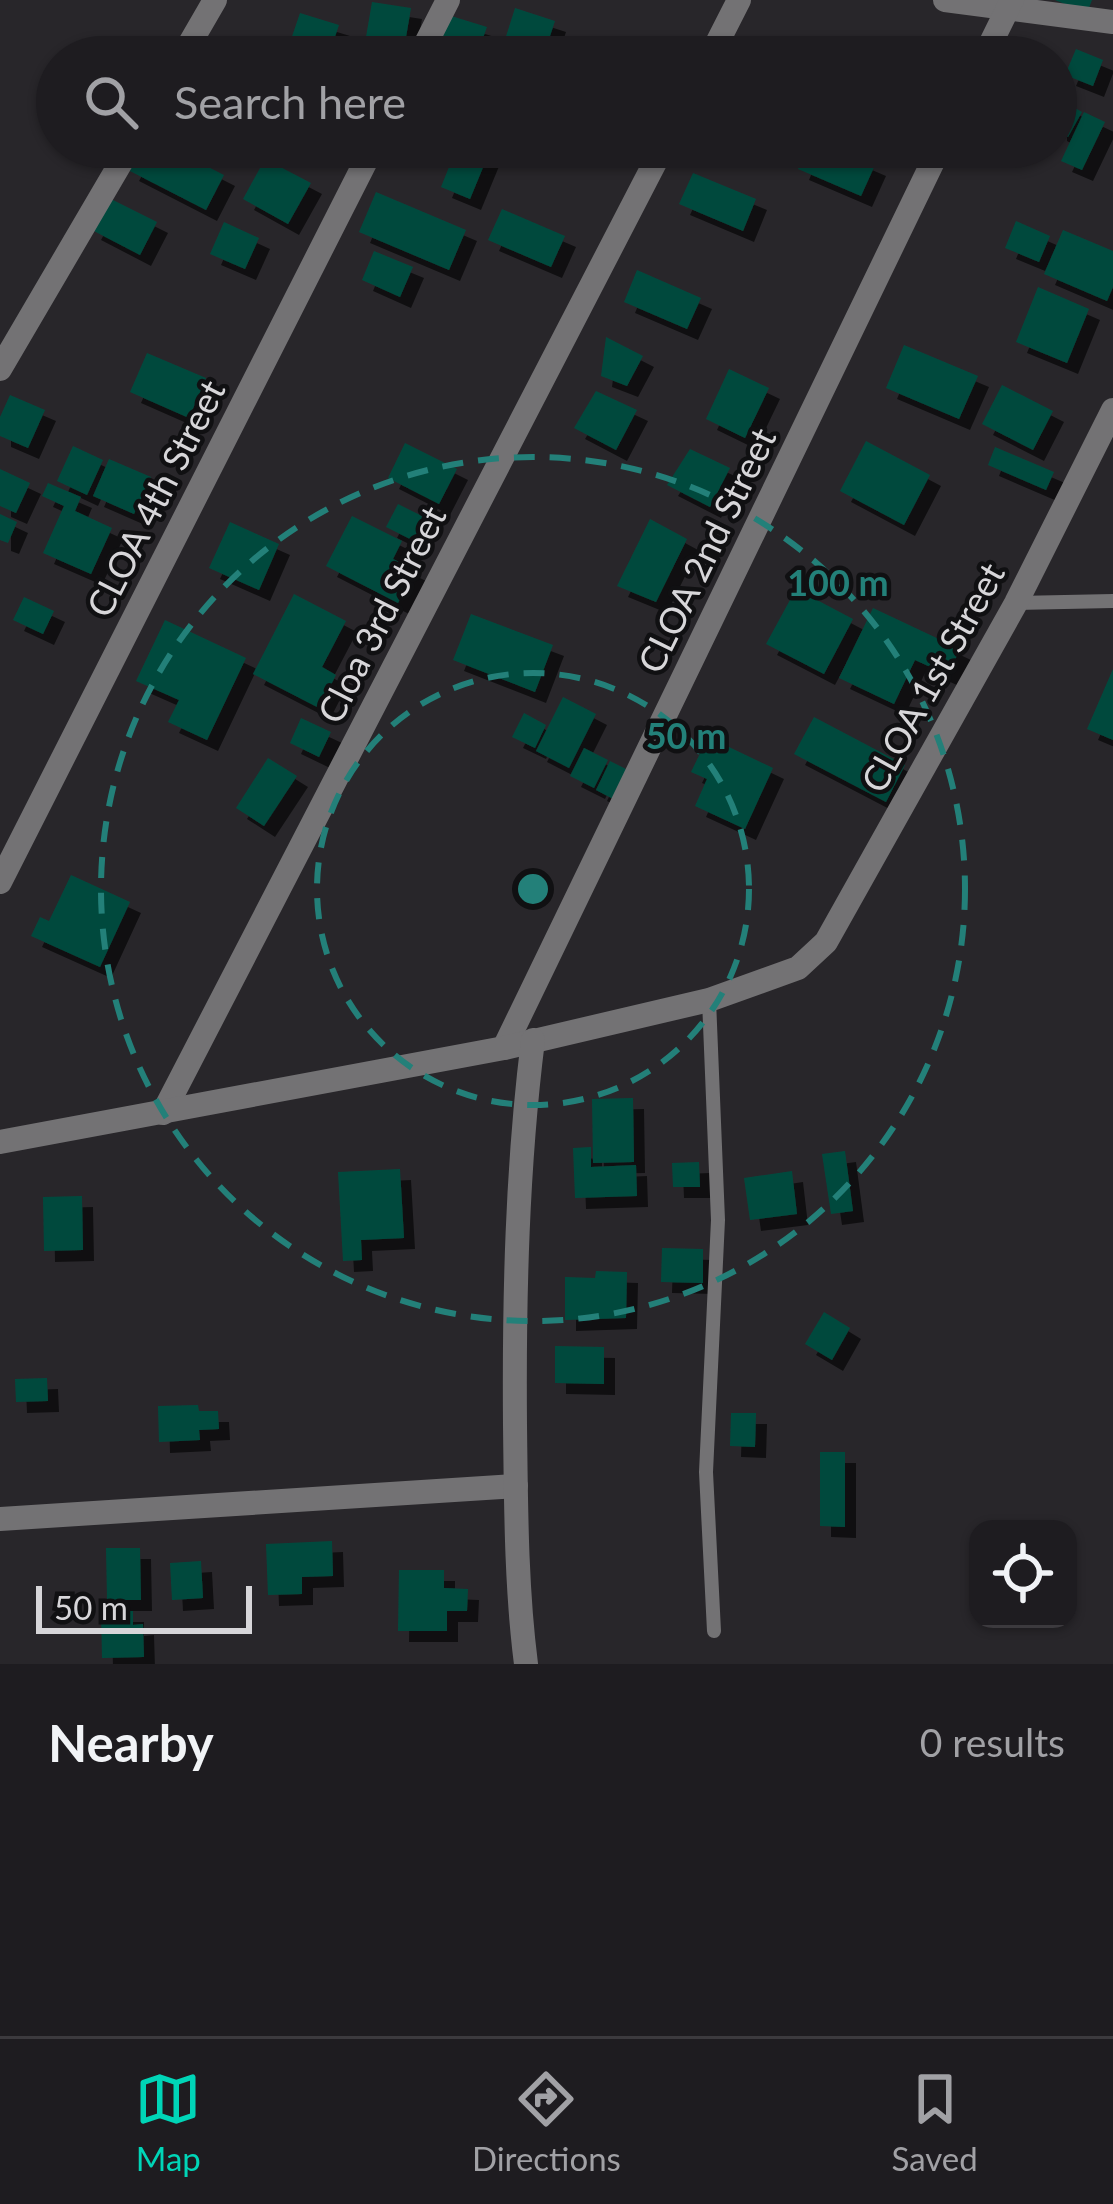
<!DOCTYPE html>
<style>
body{margin:0;font-family:Lato,sans-serif;background:#262529;color:#f1f3f6}
.controls{position:absolute;right:36px;bottom:36px;display:grid;overflow:hidden;border-radius:24px;box-shadow:0 3px 9px #0004}
.controls button{width:108px;height:108px;display:grid;place-items:center;padding:0;border:0;border-bottom:3px solid #3c3a3e;background:#1e1c20;color:#f1f3f6;font:60px sans-serif}
.scale{position:absolute;left:36px;bottom:30px;width:216px;box-sizing:border-box;padding-left:12px;border:6px solid #d7d6d9;border-top:0;font-size:33px;line-height:42px;white-space:nowrap;color:#d7d6d9;-webkit-text-stroke:9px #101012;paint-order:stroke}
.list{margin:0;padding:0;list-style:none}
h2{display:flex;justify-content:space-between;align-items:center;height:156px;margin:0;padding:0 48px;font-size:51px}
h2 small{font-size:39px;font-weight:400;color:#a1a1a5}
.icon{flex:none;width:66px;height:66px;fill:none;stroke:currentColor;stroke-width:2;stroke-linecap:round;stroke-linejoin:round}
.map{position:relative;flex:none;width:1113px;height:1664px;overflow:hidden}
.search{position:absolute;background:#1e1c20;box-shadow:0 3px 9px #0004;left:36px;right:36px;top:36px;height:132px;display:flex;align-items:center;gap:30px;box-sizing:border-box;padding:0 42px;border-radius:66px;color:#a1a1a5;font-size:45px}
.sheet{height:372px;background:#1e1c20}
nav{display:flex;justify-content:space-around;align-items:center;box-sizing:border-box;height:168px;border-top:3px solid #3c3a3e;background:#1e1c20;font-size:33px;color:#a1a1a5}
nav a{display:grid;justify-items:center;gap:6px}
nav .on{color:#00d5b7}
.map>svg:first-child{display:block}
.building{fill:#004a3e;filter:url(#shadow)}
.lines{fill:none;stroke-linecap:round;stroke-linejoin:round}
.service{stroke:#737274;stroke-width:14}
.minor{stroke:#737274;stroke-width:24}
.ring{fill:none;stroke:#238079;stroke-width:6;stroke-dasharray:21 15}
.labels{text-anchor:middle;dominant-baseline:central;stroke-width:9;stroke-linejoin:round;paint-order:stroke}
.street-label{font-size:36px;fill:#d7d6d9;stroke:#101012}
.centre{fill:#238079;stroke:#101012;stroke-width:6}
.ring-label{font-size:36px;text-anchor:middle;font-weight:bold;fill:#238079;stroke:#101012;stroke-width:9;stroke-linejoin:round;paint-order:stroke}
</style>
<div class="map">
<svg width="1113" height="1664" viewBox="0 0 1113 1664">
<defs>
<filter id="shadow"><feDropShadow dx="11" dy="11" stdDeviation="0" flood-color="#0009"/></filter>
</defs>
<rect width="100%" height="100%" fill="#28262a"/>
<g class="building">
<polygon points="1055,0 1092,0 1087,13"/>
<polygon points="372,2 411,8 405,43 366,37"/>
<polygon points="515,8 555,21 543,57 503,46"/>
<polygon points="300,13 339,25 328,57 285,57"/>
<polygon points="448,15 487,27 476,57 432,56"/>
<polygon points="765,41 807,56 807,57 758,57"/>
<polygon points="1076,49 1103,60 1093,86 1065,75"/>
<polygon points="1056,97 1082,112 1068,137 1056,130"/>
<polygon points="1084,112 1105,122 1082,170 1061,161"/>
<polygon points="141,147 169,147 224,175 206,210 128,170"/>
<polygon points="457,147 475,147 489,153 470,199 441,187"/>
<polygon points="807,147 833,147 875,165 861,196 798,169"/>
<polygon points="265,159 311,183 288,224 243,199"/>
<polygon points="693,173 756,199 743,231 679,204"/>
<polygon points="376,192 466,230 449,270 359,232"/>
<polygon points="107,197 157,222 140,255 90,229"/>
<polygon points="502,209 565,236 551,267 488,240"/>
<polygon points="1016,221 1050,236 1039,262 1005,248"/>
<polygon points="224,222 259,238 245,269 210,254"/>
<polygon points="1063,230 1113,251 1113,287 1107,301 1044,274"/>
<polygon points="374,251 413,267 400,297 362,280"/>
<polygon points="637,270 701,298 687,329 624,302"/>
<polygon points="1038,287 1089,309 1067,363 1016,342"/>
<polygon points="606,337 643,356 627,386 601,376"/>
<polygon points="904,345 978,376 959,419 886,388"/>
<polygon points="147,353 206,378 189,418 130,392"/>
<polygon points="729,369 769,388 745,438 706,419"/>
<polygon points="1002,385 1053,411 1033,450 982,424"/>
<polygon points="596,391 637,410 616,450 574,428"/>
<polygon points="10,395 45,410 28,448 0,436 0,417"/>
<polygon points="866,441 930,475 904,525 840,491"/>
<polygon points="405,443 457,469 439,504 388,478"/>
<polygon points="73,446 103,460 87,495 57,481"/>
<polygon points="995,447 1054,472 1046,490 988,465"/>
<polygon points="690,449 730,468 710,507 667,485"/>
<polygon points="109,459 151,477 134,514 93,496"/>
<polygon points="0,469 30,483 16,513 0,506"/>
<polygon points="48,483 81,497 75,511 112,528 91,574 43,553 64,506 42,496"/>
<polygon points="398,504 428,519 416,542 386,527"/>
<polygon points="0,514 17,522 8,543 0,540"/>
<polygon points="352,516 402,541 393,559 415,570 398,603 326,566"/>
<polygon points="650,519 687,539 656,602 617,586"/>
<polygon points="230,522 279,544 259,590 209,568"/>
<polygon points="796,589 853,619 824,674 766,644"/>
<polygon points="294,594 346,621 322,667 336,675 319,708 253,674"/>
<polygon points="24,597 54,611 43,634 13,620"/>
<polygon points="873,608 960,649 948,675 915,660 894,704 839,678"/>
<polygon points="471,614 553,645 535,692 453,660"/>
<polygon points="165,620 246,658 207,740 168,722 179,700 136,681"/>
<polygon points="1113,669 1113,740 1087,729"/>
<polygon points="563,697 596,714 569,768 536,751"/>
<polygon points="524,713 546,725 535,748 512,737"/>
<polygon points="814,717 905,765 886,802 794,754"/>
<polygon points="301,718 331,732 319,757 290,743"/>
<polygon points="708,737 773,768 745,829 695,806 707,779 691,772"/>
<polygon points="584,748 608,760 594,788 570,776"/>
<polygon points="268,758 297,776 264,826 236,808"/>
<polygon points="610,761 634,773 619,802 596,790"/>
<polygon points="71,875 130,902 100,967 31,936 40,917 49,921"/>
<polygon points="633,1098 634,1162 593,1163 592,1099"/>
<polygon points="591,1147 591,1167 636,1165 637,1196 575,1198 573,1148"/>
<polygon points="845,1151 853,1211 831,1214 822,1154"/>
<polygon points="699,1162 700,1187 673,1187 672,1163"/>
<polygon points="400,1169 404,1238 361,1240 362,1260 343,1261 338,1172"/>
<polygon points="792,1171 797,1214 750,1220 744,1178"/>
<polygon points="82,1196 83,1250 44,1251 43,1197"/>
<polygon points="662,1248 703,1249 703,1283 661,1282"/>
<polygon points="596,1271 627,1272 626,1318 565,1320 565,1277 595,1278"/>
<polygon points="824,1312 850,1328 832,1360 805,1344"/>
<polygon points="555,1346 604,1347 604,1384 555,1383"/>
<polygon points="47,1378 48,1401 16,1402 15,1379"/>
<polygon points="198,1405 199,1411 218,1411 219,1429 199,1430 200,1440 159,1442 158,1406"/>
<polygon points="731,1413 756,1413 755,1447 730,1446"/>
<polygon points="820,1452 845,1452 845,1527 820,1526"/>
<polygon points="332,1541 333,1576 302,1577 302,1594 268,1595 266,1544"/>
<polygon points="106,1548 140,1548 141,1600 107,1600"/>
<polygon points="201,1561 203,1598 172,1600 170,1563"/>
<polygon points="399,1570 444,1570 444,1588 468,1589 467,1611 447,1611 447,1631 398,1631"/>
<polygon points="101,1611 133,1611 133,1625 143,1624 144,1657 102,1658"/>
</g>
<g class="lines">
<g class="service">
<polyline points="1016,603 1113,601"/>
<polyline points="709,1000 718,1220 706,1472 714,1631"/>
</g>
<g class="minor">
<polyline points="945,0 1113,22"/>
<polyline points="182,57 215,0"/>
<polyline points="419,57 448,0"/>
<polyline points="710,57 739,0"/>
<polyline points="984,57 1012,0"/>
<polyline points="0,369 130,147"/>
<polyline points="0,882 373,147"/>
<polyline points="504,1048 940,147"/>
<polyline points="163,1113 663,147"/>
<polyline points="0,1142 504,1048 709,1000 798,968 826,942 1016,603 1113,410"/>
<polyline points="0,1519 516,1486"/>
<path d="M 526,1664 C 516,1586 516,1504 515,1425 C 514,1297 517,1168 533,1040"/>
</g>
</g>
<g class="ring">
<circle cx="533" cy="889" r="216"/>
<circle cx="533" cy="889" r="432"/>
</g>
<g class="labels">
<g class="street-label">
<text transform="translate(155 498) rotate(-63)">CLOA 4th Street</text>
<text transform="translate(706 550) rotate(-64)">CLOA 2nd Street</text>
<text transform="translate(381 614) rotate(-63)">Cloa 3rd Street</text>
<text transform="translate(932 677) rotate(-61)">CLOA 1st Street</text>
</g>
</g>
<circle cx="533" cy="889" r="18" class="centre"/>
<g class="ring-label">
<text x="838" y="596">100 m</text>
<text x="686" y="749">50 m</text>
</g>
</svg>
<div class="controls">
<button><svg class="icon" aria-label="locate" viewBox="0 0 24 24"><circle cx="12" cy="12" r="6"/><path d="M12 2v4M12 18v4M2 12h4M18 12h4"/></svg></button>
</div>
<div class="scale">50 m</div>
<div class="search"><svg class="icon" aria-label="search" viewBox="0 0 24 24"><circle cx="10" cy="10" r="6"/><path d="M15 15l6 6"/></svg>Search here</div>
</div>
<section class="sheet">
<h2>Nearby<small>0 results</small></h2>
<ul class="list">
</ul>
</section>
<nav>
<a class="on"><svg class="icon" aria-label="map" viewBox="0 0 24 24"><path d="M3 6l6-2 6 2 6-2v14l-6 2-6-2-6 2zM9 4v14M15 6v14"/></svg>Map</a>
<a><svg class="icon" aria-label="directions" viewBox="0 0 24 24"><path d="M12 3l9 9-9 9-9-9zM9 14v-3h6M13 9l2 2-2 2"/></svg>Directions</a>
<a><svg class="icon" aria-label="saved" viewBox="0 0 24 24"><path d="M7 4h10v16l-5-4-5 4z"/></svg>Saved</a>
</nav>
